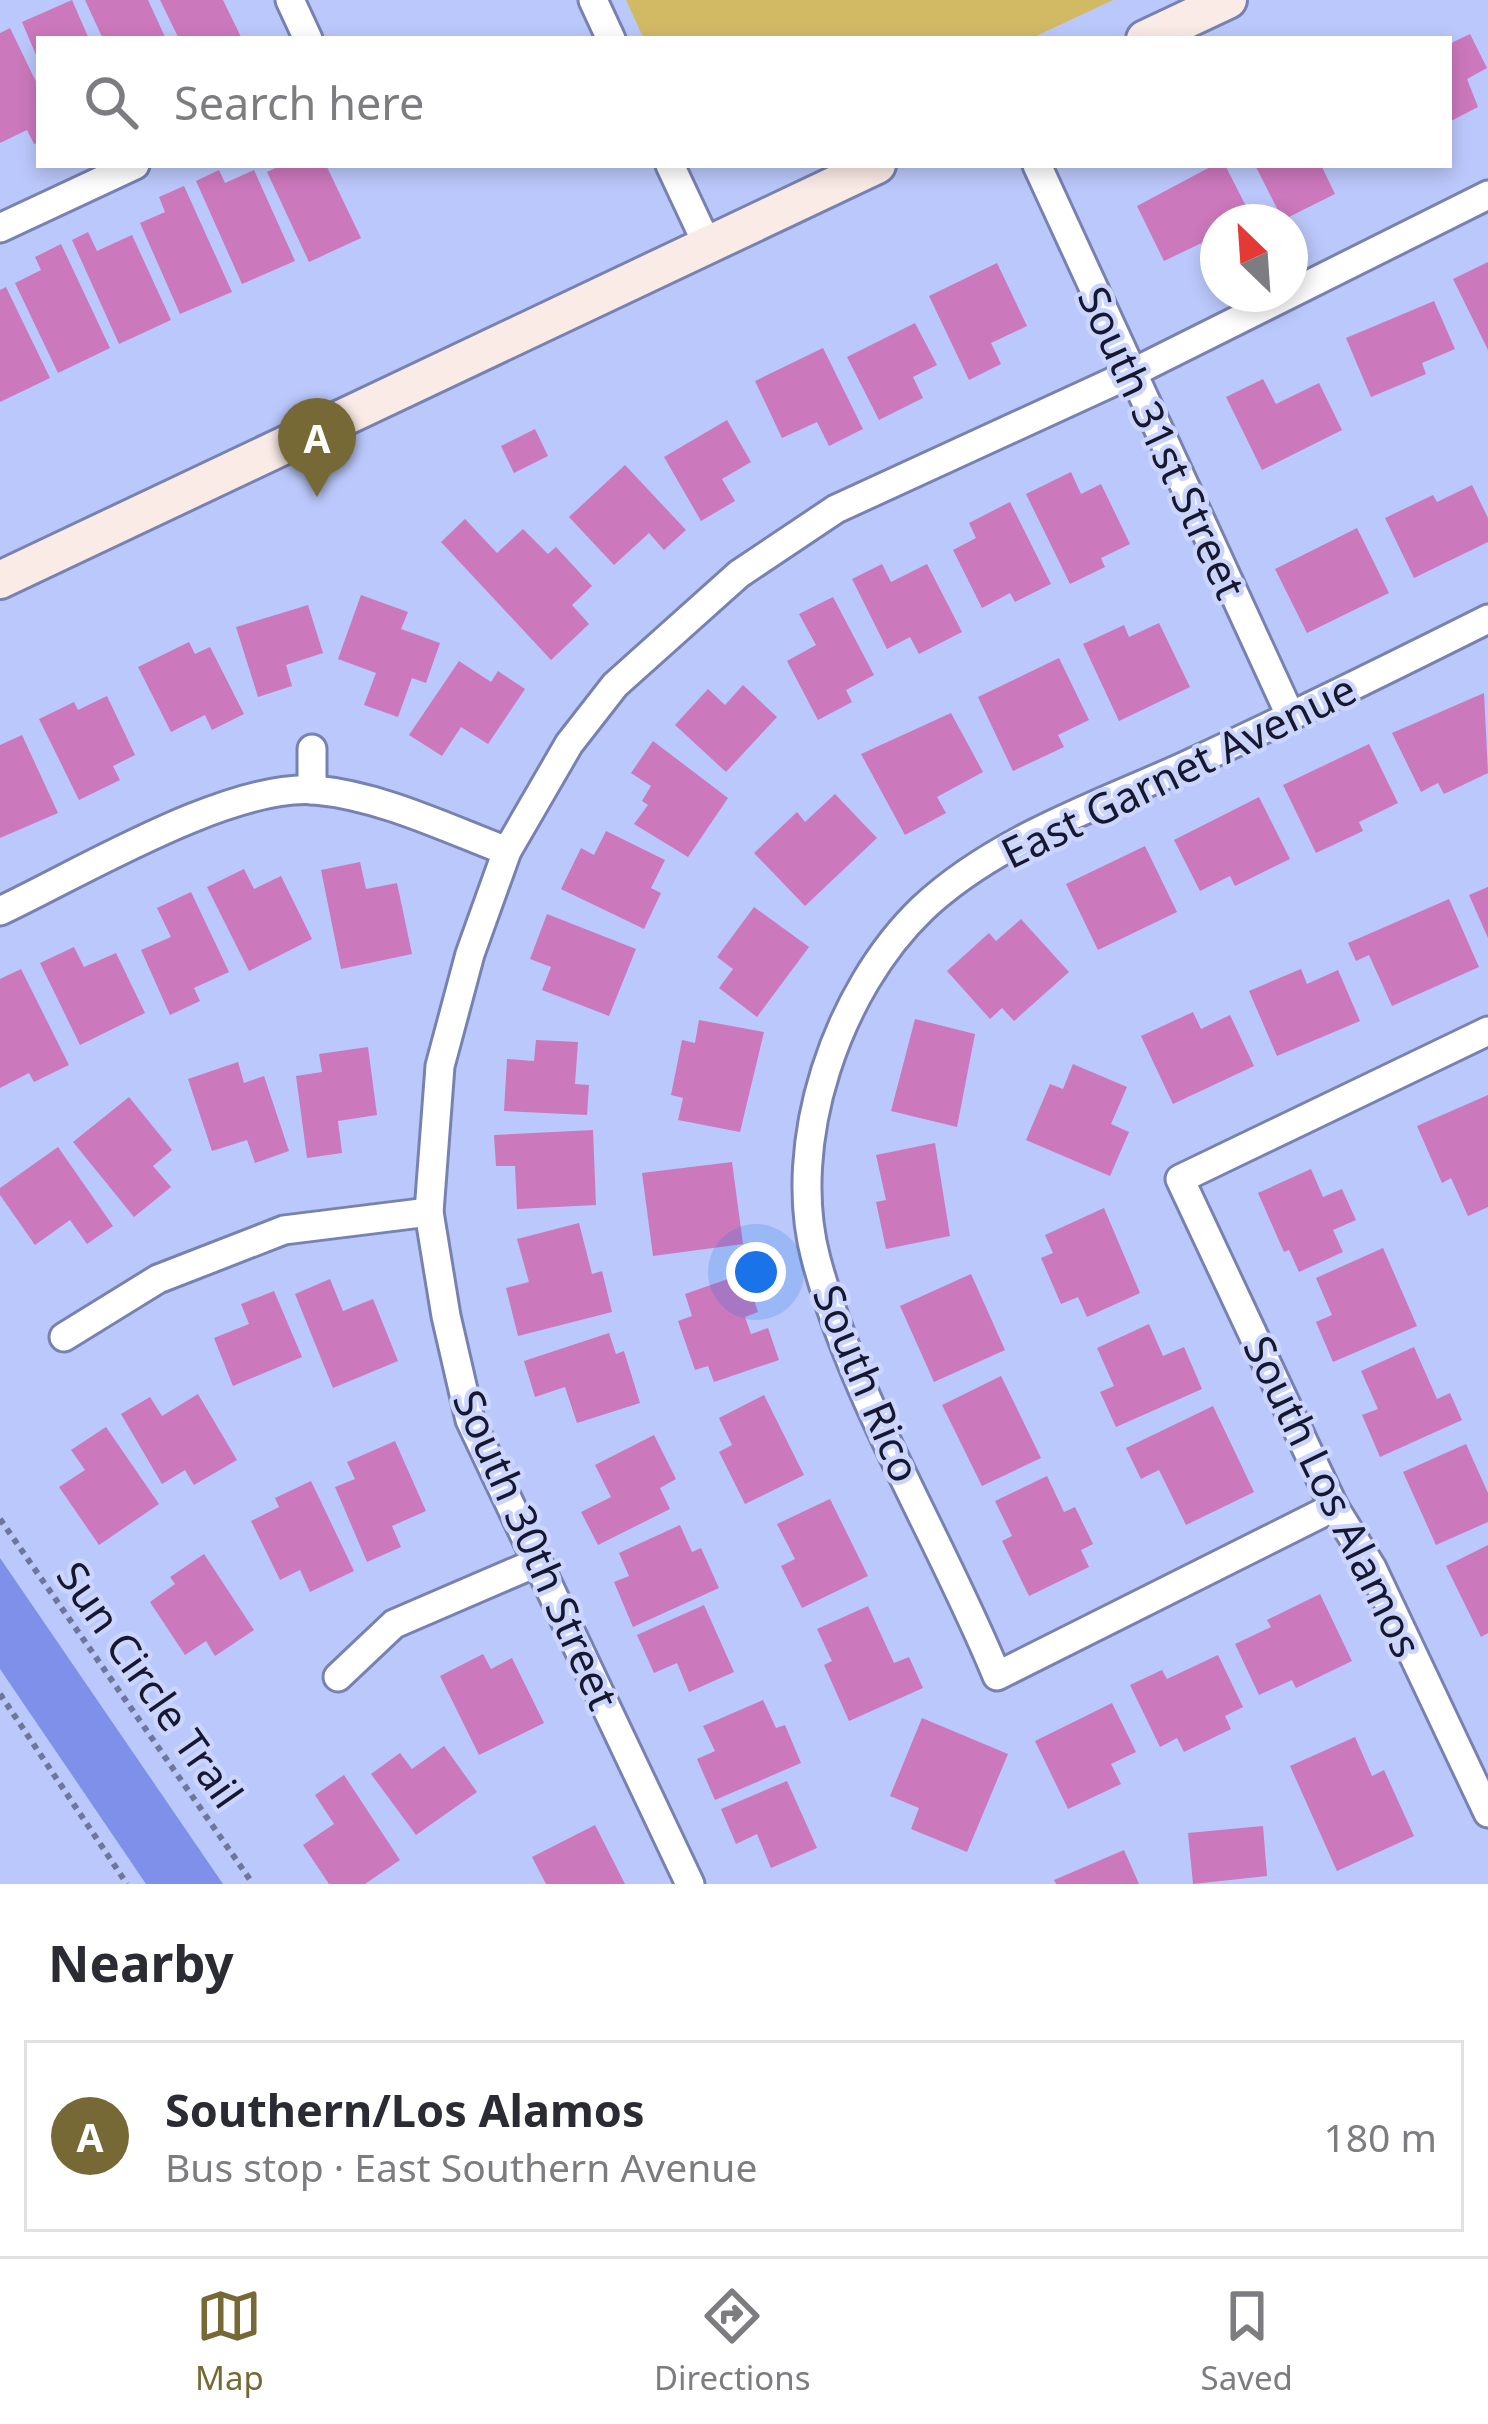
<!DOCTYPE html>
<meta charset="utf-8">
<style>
body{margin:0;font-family:"Noto Sans",sans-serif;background:#f2f2f3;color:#2b2b33}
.compass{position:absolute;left:1200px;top:204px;width:108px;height:108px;border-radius:50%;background:#fff;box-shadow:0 6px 18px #0003;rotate:335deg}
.you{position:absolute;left:756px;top:1272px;width:42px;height:42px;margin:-30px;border:9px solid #fff;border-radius:50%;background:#1a73e8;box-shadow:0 0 0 18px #1a73e833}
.badge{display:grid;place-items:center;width:78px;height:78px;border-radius:50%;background:#776936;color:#fff;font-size:39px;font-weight:700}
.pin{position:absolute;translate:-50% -99px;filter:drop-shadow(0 3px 6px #0008)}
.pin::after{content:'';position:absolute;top:63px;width:42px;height:36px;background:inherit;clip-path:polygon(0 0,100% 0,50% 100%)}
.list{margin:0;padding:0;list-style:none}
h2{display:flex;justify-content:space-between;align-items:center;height:156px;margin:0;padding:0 48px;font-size:51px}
h2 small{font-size:39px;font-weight:400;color:#7c7c81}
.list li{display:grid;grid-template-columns:78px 1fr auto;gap:36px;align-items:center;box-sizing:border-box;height:192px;margin:0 24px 24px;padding:0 24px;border:3px solid #e1e1e2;border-radius:0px}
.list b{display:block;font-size:45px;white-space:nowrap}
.list p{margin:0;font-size:39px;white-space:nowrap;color:#7c7c81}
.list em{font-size:39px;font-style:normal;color:#7c7c81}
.icon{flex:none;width:66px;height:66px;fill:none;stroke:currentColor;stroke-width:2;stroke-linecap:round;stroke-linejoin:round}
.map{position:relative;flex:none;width:1488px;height:1884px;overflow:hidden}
.search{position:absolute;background:#fff;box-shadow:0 6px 18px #0003;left:36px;right:36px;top:36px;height:132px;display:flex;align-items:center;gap:30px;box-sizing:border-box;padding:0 42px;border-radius:0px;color:#7c7c81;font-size:45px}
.sheet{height:372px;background:#fff}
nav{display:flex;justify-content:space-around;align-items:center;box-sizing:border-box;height:168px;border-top:3px solid #e1e1e2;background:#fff;font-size:33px;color:#7c7c81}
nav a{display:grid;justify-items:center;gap:6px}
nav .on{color:#776936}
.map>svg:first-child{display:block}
.green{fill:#d2ba65}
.water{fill:#7e90ea}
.building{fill:#cc78bc}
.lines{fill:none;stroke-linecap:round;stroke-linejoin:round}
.minor-casing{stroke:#7782b1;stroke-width:33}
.secondary-casing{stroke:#7782b1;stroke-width:42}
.path{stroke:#6e769a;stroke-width:6;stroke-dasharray:6 6;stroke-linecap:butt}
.minor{stroke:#fff;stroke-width:27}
.secondary{stroke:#fbebe7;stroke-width:36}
.labels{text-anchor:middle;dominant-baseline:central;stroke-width:9;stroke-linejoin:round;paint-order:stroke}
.street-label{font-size:42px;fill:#16192c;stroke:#cbd5ff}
</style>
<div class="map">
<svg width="1488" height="1884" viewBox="0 0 1488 1884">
<rect width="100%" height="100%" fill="#bbc8fb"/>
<polygon class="green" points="626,0 1113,0 1030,39 644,39"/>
<polygon class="water" points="0,1558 223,1884 146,1884 0,1669"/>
<g class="building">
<polygon points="72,0 89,39 39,39 39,62 22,22"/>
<polygon points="85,0 148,0 166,39 103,39"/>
<polygon points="160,0 223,0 242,39 179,39"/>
<polygon points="10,28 39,88 39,142 34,144 27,130 0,143 0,33"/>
<polygon points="1470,34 1487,68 1467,79 1478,107 1449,122 1449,44"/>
<polygon points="282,165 326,165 361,238 309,262 267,172"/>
<polygon points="1214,165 1225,165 1254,222 1218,222 1218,250 1212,238 1164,261 1137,206"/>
<polygon points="1255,165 1321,165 1335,194 1283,220"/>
<polygon points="219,170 225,183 254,170 295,261 242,284 196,181"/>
<polygon points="184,186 232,292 180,314 140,223 165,212 159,197"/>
<polygon points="88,232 97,251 132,235 171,320 119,344 72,240"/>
<polygon points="61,244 110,348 58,373 15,283 41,270 35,257"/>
<polygon points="1488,262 1488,350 1453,279"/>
<polygon points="997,263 1027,326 991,343 1001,364 969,380 929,296"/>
<polygon points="6,287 50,378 0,402 0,290"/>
<polygon points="1434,301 1455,349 1422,363 1426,374 1371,397 1346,338"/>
<polygon points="915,323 937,365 913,377 923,398 879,420 847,357"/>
<polygon points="823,348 863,429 829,446 817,422 782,438 755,381"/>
<polygon points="1263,379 1276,404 1319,383 1342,430 1262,470 1226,397"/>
<polygon points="727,420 751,462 722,479 735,501 701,521 664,457"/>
<polygon points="535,429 548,456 514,473 501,446"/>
<polygon points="625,465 686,530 664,550 649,533 614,565 569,517"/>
<polygon points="1071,472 1081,494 1101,484 1130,544 1101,558 1105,567 1070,584 1026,494"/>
<polygon points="1472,485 1488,518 1488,542 1414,578 1385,518 1433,495 1437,502"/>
<polygon points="1010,502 1051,584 1015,602 1010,593 982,608 953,550 976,538 969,523"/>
<polygon points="465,519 497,553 523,529 548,554 556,547 592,586 572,605 589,624 551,660 441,542"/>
<polygon points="1357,528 1389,593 1307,633 1275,569"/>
<polygon points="882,564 891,582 927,564 962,632 919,654 910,637 887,649 852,579"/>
<polygon points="361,595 408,612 401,629 440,643 426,683 412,678 398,717 364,705 376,673 338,659"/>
<polygon points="833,597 874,675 846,690 852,702 818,720 787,661 816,645 799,614"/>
<polygon points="308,605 323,653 286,665 292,686 258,697 236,627"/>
<polygon points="1159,623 1190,687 1119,721 1083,644 1124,625 1129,637"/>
<polygon points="189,642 195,654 210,647 244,714 212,730 205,715 171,732 138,667"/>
<polygon points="1059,658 1089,720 1058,735 1064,747 1013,771 978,697"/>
<polygon points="459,661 491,682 498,671 525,689 488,744 461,727 442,756 409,735"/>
<polygon points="743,685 777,717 726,772 675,725 708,689 725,705"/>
<polygon points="1484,693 1488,773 1444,794 1438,783 1421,792 1392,733"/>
<polygon points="107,696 135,755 113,766 120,780 79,800 39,719 74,702 78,710"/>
<polygon points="951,713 983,772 937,797 946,813 905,835 861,754"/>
<polygon points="22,735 58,813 0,838 0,745"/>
<polygon points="653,741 728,798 688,857 634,824 648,805 642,801 651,786 631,773"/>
<polygon points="1369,744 1398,803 1359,822 1363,831 1316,853 1283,785"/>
<polygon points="835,794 877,838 805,906 754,853 797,812 805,822"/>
<polygon points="1259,797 1290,859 1235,886 1230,876 1200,891 1174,840"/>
<polygon points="606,831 665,860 651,888 661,893 644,929 561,889 581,848 594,855"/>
<polygon points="1145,846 1177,912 1098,950 1066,884"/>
<polygon points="360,862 366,889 397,883 412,954 341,969 321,870"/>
<polygon points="244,869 254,889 281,876 312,939 249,971 207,887"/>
<polygon points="1488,887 1488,938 1469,895"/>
<polygon points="191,892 229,972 194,988 200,1001 170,1015 141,950 171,937 157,908"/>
<polygon points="1449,899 1479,967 1392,1006 1369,955 1356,961 1348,943"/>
<polygon points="754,907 809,947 757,1017 719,988 733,969 717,957"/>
<polygon points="547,914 636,949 609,1016 542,990 551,967 530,959"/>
<polygon points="1021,919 1069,972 1014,1021 1002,1008 990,1019 947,971 989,933 996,941"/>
<polygon points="74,947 84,967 116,953 145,1013 80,1045 40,963"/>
<polygon points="21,969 69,1065 34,1082 29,1073 0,1088 0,979"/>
<polygon points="1301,969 1307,984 1338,970 1360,1021 1277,1056 1249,991"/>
<polygon points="1193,1012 1201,1029 1230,1015 1254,1066 1173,1104 1141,1036"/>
<polygon points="915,1019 975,1034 957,1127 891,1111"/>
<polygon points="699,1020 764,1032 740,1132 678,1120 683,1098 671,1095 682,1040 695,1043"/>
<polygon points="536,1040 578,1042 575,1084 589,1085 587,1115 504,1111 507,1059 534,1061"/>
<polygon points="368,1047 377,1115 338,1121 342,1153 307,1158 296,1076 322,1072 319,1054"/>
<polygon points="238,1062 244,1083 264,1076 289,1151 255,1163 247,1140 212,1151 188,1079"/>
<polygon points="1073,1064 1127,1087 1111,1124 1129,1132 1110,1176 1026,1140 1050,1084 1063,1089"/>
<polygon points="1488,1095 1488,1207 1468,1216 1451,1178 1442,1183 1417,1126"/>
<polygon points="129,1097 172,1150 153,1166 171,1187 134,1217 73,1142"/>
<polygon points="593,1130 596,1205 517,1209 515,1166 496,1166 494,1135"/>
<polygon points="935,1143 950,1236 886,1249 876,1202 886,1200 876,1155"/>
<polygon points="58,1147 113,1226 87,1244 70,1220 35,1245 0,1195 0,1188"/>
<polygon points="732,1162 743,1244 653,1256 642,1173"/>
<polygon points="1311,1169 1323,1197 1342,1189 1356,1220 1333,1230 1343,1252 1299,1272 1289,1250 1284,1252 1258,1193"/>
<polygon points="1104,1208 1140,1293 1087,1317 1078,1297 1061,1304 1041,1258 1053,1253 1045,1235"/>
<polygon points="579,1223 592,1274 602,1271 612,1312 518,1336 506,1288 529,1282 517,1239"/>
<polygon points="1383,1248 1417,1326 1333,1362 1316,1322 1332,1315 1316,1278"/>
<polygon points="745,1273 758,1312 745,1317 751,1334 768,1328 779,1360 714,1382 708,1366 695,1370 678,1321 692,1316 685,1294"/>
<polygon points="971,1274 1005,1350 934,1382 900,1306"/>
<polygon points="330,1279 343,1311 373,1299 398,1361 333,1388 295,1294"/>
<polygon points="274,1291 302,1357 233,1386 214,1338 249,1324 241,1304"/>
<polygon points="1149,1324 1163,1356 1184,1347 1202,1389 1116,1427 1100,1392 1114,1386 1097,1348"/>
<polygon points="609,1333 616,1354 624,1351 640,1403 577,1423 565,1387 535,1397 524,1361"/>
<polygon points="1414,1347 1437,1399 1450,1393 1462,1420 1380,1457 1362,1415 1378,1409 1361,1371"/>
<polygon points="1001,1376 1041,1458 982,1486 942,1405"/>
<polygon points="198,1394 237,1460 194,1485 185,1470 162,1484 121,1414 150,1397 162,1416"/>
<polygon points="764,1395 804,1475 745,1504 719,1452 732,1445 719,1418"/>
<polygon points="1213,1406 1254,1492 1186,1525 1159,1470 1141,1479 1126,1448"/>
<polygon points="106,1427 159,1504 99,1545 59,1487 85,1470 71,1450"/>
<polygon points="654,1435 676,1479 660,1488 670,1509 598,1545 581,1512 611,1497 595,1465"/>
<polygon points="395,1441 426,1511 392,1526 401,1547 367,1562 335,1487 355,1479 347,1462"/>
<polygon points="1466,1444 1488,1493 1488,1522 1436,1545 1403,1472"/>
<polygon points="1047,1476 1064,1512 1075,1507 1093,1544 1081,1550 1089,1567 1029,1596 1002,1541 1012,1536 995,1501"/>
<polygon points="311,1481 354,1571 310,1592 300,1570 280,1580 251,1521 279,1507 275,1498"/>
<polygon points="830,1499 868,1576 802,1608 781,1566 795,1559 777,1524"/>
<polygon points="680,1525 692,1552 701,1548 719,1588 633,1627 614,1582 629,1576 619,1553"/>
<polygon points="1488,1545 1488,1633 1481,1637 1446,1566"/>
<polygon points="204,1554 254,1630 215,1656 206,1641 185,1655 150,1602 175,1584 170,1577"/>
<polygon points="1320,1594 1352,1661 1296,1688 1292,1680 1259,1695 1235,1644 1271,1627 1267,1620"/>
<polygon points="704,1605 734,1672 689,1692 677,1663 654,1673 637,1635"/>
<polygon points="868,1606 894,1663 909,1657 923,1688 849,1721 824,1665 832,1661 817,1629"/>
<polygon points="483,1654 491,1669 512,1658 544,1723 479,1755 440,1676"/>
<polygon points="1218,1655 1243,1707 1225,1716 1231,1729 1184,1752 1177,1738 1160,1747 1130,1685 1162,1670 1167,1679"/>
<polygon points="763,1700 776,1728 785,1725 801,1763 715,1800 697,1759 715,1751 703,1726"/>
<polygon points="1112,1703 1136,1752 1111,1764 1121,1784 1068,1809 1035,1741"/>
<polygon points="922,1718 1008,1754 967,1852 911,1829 919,1808 890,1796"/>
<polygon points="1355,1737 1372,1776 1384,1770 1414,1836 1337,1871 1290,1766"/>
<polygon points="444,1746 477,1792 416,1835 371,1774 400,1753 412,1769"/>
<polygon points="344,1775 400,1860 365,1884 329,1884 303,1845 334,1824 315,1795"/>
<polygon points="787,1781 817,1848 771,1868 757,1834 736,1844 721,1809"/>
<polygon points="595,1825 625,1884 546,1884 532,1857"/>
<polygon points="1263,1826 1267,1876 1193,1884 1188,1833"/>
<polygon points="1124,1850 1139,1884 1056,1884 1054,1880"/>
</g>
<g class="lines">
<defs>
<g id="minor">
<polyline points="290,0 308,39"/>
<polyline points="593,0 611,39"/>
<polyline points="670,165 708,246"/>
<polyline points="1037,165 1291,717"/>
<polyline points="0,228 135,165"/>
<polyline points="312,749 312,790"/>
<path d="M 0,911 C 79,874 229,783 315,790 C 381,796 446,828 507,851"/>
<polyline points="1488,1031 1180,1179 1334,1507 1372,1568 1488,1813"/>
<polyline points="64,1337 158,1279 284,1230 429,1212"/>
<path d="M 1334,1507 L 997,1676 C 941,1539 854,1401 816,1259 C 785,1143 837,990 923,908 C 996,840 1097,806 1185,766 C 1287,719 1388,669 1488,619"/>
<polyline points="338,1677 394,1624 538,1562"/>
<polyline points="690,1884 470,1420 446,1316 429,1212 440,1066 470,954 507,851 569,744 615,685 739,574 836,509 1130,374 1488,195"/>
</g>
<g id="secondary">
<polyline points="1145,39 1228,0"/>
<polyline points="0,580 877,165"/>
</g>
</defs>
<use href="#minor" class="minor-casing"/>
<use href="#secondary" class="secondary-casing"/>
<g class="path">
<polyline points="0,1519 253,1884"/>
<polyline points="0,1694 127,1884"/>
</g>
<use href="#minor" class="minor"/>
<use href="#secondary" class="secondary"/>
</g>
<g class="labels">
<g class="street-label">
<text transform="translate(1163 442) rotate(65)">South 31st Street</text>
<text transform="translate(1178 770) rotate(-26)">East Garnet Avenue</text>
<text transform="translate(868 1383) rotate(67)">South Rico</text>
<text transform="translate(1334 1496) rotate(64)">South Los Alamos</text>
<text transform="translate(537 1549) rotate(66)">South 30th Street</text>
<text transform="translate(151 1684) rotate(55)">Sun Circle Trail</text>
</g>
</g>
</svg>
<svg class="compass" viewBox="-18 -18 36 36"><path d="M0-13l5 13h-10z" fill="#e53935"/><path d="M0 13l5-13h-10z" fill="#7c7c81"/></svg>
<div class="you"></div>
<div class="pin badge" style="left:317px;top:497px">A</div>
<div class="search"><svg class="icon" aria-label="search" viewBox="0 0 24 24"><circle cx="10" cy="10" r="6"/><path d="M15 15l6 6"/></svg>Search here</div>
</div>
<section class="sheet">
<h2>Nearby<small></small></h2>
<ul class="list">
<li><span class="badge">A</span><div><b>Southern/Los Alamos</b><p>Bus stop · East Southern Avenue</p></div><em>180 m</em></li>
</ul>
</section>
<nav>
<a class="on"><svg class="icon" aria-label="map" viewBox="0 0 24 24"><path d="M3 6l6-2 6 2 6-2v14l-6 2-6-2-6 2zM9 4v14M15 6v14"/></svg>Map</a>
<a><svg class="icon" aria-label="directions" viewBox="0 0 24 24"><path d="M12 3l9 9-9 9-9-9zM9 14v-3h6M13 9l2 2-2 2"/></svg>Directions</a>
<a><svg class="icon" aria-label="saved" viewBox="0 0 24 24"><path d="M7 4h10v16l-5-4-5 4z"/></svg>Saved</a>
</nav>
